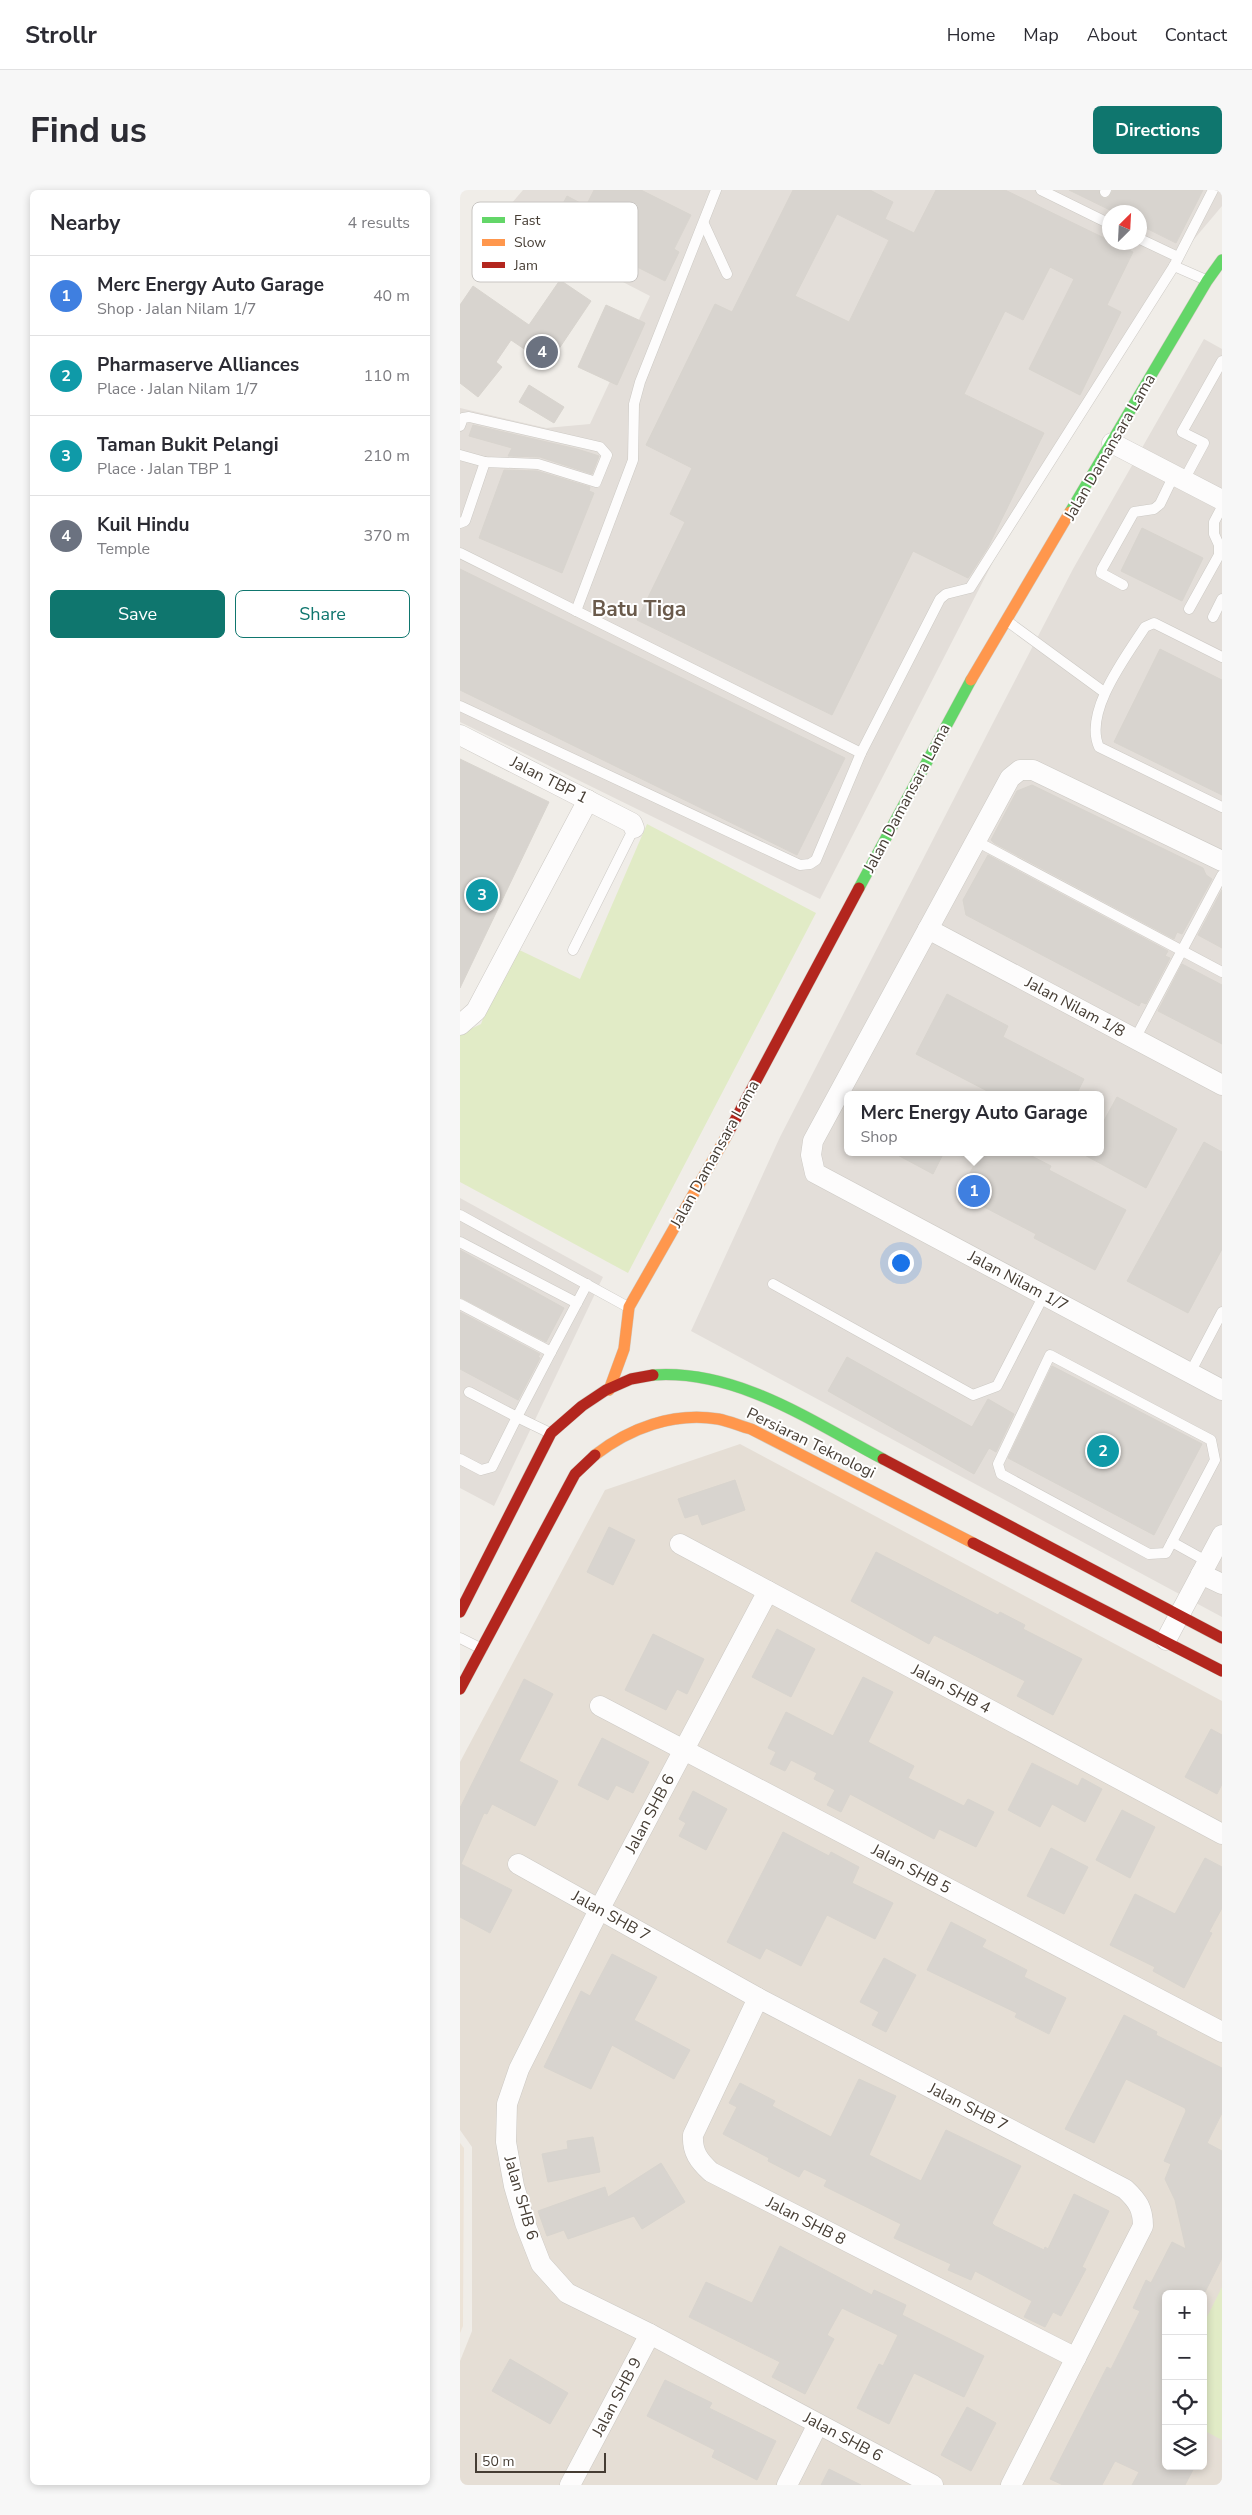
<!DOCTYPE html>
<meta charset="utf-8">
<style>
body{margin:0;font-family:"Nunito Sans",sans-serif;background:#f7f7f7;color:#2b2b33}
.controls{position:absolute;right:15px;bottom:15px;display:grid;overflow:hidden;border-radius:8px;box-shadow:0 2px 8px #0003}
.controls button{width:45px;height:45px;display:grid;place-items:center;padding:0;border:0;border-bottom:1px solid #e1e1e2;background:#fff;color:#2b2b33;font:25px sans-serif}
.compass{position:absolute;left:642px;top:15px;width:45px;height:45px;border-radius:50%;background:#fff;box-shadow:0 2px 8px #0003;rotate:24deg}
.scale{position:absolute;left:15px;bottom:12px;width:131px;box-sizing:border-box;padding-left:5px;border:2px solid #463d34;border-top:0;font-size:14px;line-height:18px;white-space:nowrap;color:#463d34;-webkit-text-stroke:4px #fff;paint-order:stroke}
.you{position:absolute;left:440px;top:1072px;width:18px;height:18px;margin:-12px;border:4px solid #fff;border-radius:50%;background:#1a73e8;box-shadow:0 0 0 8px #1a73e833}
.badge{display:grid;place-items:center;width:32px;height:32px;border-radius:50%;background:#0f766e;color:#fff;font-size:16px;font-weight:700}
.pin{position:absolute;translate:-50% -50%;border:2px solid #fff;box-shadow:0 1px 5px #0006}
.popup{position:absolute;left:384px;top:901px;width:260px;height:65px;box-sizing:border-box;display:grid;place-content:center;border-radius:8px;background:#fff;filter:drop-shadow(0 1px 4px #0005);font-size:16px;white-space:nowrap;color:#7c7c81}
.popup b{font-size:19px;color:#2b2b33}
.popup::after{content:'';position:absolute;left:50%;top:100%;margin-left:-10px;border:10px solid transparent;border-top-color:#fff}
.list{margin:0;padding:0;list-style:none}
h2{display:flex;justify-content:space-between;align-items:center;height:65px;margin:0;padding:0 20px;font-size:21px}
h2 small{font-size:16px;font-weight:400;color:#7c7c81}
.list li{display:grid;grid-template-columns:32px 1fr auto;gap:15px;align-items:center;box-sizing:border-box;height:80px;padding:0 20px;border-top:1px solid #e1e1e2}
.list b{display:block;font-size:19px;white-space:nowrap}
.list p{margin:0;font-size:16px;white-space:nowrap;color:#7c7c81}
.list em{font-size:16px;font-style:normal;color:#7c7c81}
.actions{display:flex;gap:10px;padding:15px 20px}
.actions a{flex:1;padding:11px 0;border:1px solid #0f766e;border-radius:8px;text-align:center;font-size:18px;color:#0f766e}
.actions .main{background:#0f766e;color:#fff}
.icon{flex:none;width:28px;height:28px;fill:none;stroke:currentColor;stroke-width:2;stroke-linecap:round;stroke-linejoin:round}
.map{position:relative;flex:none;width:762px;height:2295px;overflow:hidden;border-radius:8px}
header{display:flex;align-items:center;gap:30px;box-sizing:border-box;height:70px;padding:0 25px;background:#fff;border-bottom:1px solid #e1e1e2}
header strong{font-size:24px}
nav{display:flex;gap:28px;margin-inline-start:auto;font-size:18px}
.intro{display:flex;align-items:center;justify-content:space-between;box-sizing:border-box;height:120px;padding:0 30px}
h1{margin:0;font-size:35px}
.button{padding:12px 22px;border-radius:8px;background:#0f766e;color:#fff;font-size:18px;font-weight:700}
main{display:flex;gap:30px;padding:0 30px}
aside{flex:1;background:#fff;border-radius:8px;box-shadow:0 2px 8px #0003}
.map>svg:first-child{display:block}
.residential{fill:#e5ded5;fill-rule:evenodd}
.industrial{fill:#e3ded9;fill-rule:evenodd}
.education{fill:#ece3d7}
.green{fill:#e1ebc6}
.building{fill:#d8d4cf;stroke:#d8d4ce;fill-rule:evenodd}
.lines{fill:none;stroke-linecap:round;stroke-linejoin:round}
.lane-casing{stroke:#ccc9c4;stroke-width:11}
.street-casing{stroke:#ccc9c4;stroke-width:21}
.fast-casing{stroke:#d0c9bf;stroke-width:12}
.slow-casing{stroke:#d0c9bf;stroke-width:12}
.jam-casing{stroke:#d0c9bf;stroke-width:12}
.lane{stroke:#fdfcfc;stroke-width:10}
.street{stroke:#fdfcfc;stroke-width:20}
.fast{stroke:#63d668;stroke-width:11}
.slow{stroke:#ff974d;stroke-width:11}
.jam{stroke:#b3261e;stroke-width:11}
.labels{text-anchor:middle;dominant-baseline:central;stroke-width:4;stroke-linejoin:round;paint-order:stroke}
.street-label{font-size:16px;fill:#463d34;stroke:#fff}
.district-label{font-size:21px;font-weight:bold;fill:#6a5a4b;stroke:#fff}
.key{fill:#fff;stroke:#c8c5c2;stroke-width:1}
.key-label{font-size:14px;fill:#463d34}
</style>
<header>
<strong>Strollr</strong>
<nav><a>Home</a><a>Map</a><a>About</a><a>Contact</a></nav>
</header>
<div class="intro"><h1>Find us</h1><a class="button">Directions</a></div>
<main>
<aside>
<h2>Nearby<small>4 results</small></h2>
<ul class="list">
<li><span class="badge" style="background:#3f7fe0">1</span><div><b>Merc Energy Auto Garage</b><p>Shop · Jalan Nilam 1/7</p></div><em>40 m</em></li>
<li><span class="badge" style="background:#0f9aa8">2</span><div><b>Pharmaserve Alliances</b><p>Place · Jalan Nilam 1/7</p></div><em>110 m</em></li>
<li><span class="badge" style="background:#0f9aa8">3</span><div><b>Taman Bukit Pelangi</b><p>Place · Jalan TBP 1</p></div><em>210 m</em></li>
<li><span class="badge" style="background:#6b7280">4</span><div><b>Kuil Hindu</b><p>Temple</p></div><em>370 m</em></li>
</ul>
<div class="actions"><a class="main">Save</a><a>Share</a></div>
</aside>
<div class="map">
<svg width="762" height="2295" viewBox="0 0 762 2295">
<rect width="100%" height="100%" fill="#f0ede8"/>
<path class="residential" d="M 280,1254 L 762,1511 L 762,2295 L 0,2295 L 0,2171 L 12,2141 L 12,1957 L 0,1940 L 0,1572 L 145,1300 ZM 706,2104 L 743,2104 L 743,2276 L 706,2276 Z"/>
<g class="industrial">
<path d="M 63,0 L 762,0 L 762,16 L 708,80 L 576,288 L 360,709 L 0,532 L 0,218 L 86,238 L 130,234 L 190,106 L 39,28 ZM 650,22 L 680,22 L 680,52 L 650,52 Z"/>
<path d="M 744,149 L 762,159 L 762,1427 L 231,1141 L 320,947 L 535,529 L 613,379 ZM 388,905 L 640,905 L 640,962 L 388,962 Z"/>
<polygon points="0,1008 143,1087 34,1316 0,1298"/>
</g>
<polygon class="education" points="0,1953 4,1958 3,2136 0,2143"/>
<g class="green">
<polygon points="187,634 356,723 168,1083 0,992 0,844 21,834 51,756 120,789"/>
<polygon points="762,2097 762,2250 743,2240 743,2135"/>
</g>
<g class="building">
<polygon points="134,0 181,0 231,25 214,59 219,62 205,91 92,34 107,6 126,16"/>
<path d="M 333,0 L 410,0 L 433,12 L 425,29 L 454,43 L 476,0 L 545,0 L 673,62 L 647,115 L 661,122 L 620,205 L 569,179 L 614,89 L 590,77 L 563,130 L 545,121 L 504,204 L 584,243 L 528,357 L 508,388 L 453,361 L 372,525 L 177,430 L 225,332 L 210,324 L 232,278 L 186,255 L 255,114 L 272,122 ZM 377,24 L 429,50 L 389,132 L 335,106 Z"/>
<polygon points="609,0 639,0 640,6 645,9 649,7 653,0 743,0 716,53 680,35 680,22 654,22"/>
<polygon points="100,90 131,111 88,175 51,150 36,172 42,177 18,207 0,193 0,115 13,96 69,135"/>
<polygon points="146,115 185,133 157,195 118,177"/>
<polygon points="69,195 104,217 94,233 59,212"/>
<polygon points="13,235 117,259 139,266 132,284 80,267 48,266 52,258 9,246"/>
<polygon points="44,280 77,281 130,297 129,301 134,303 102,383 19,348"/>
<polygon points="682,338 743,368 722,411 661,381"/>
<polygon points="0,379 385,568 337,665 0,500"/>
<polygon points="700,459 762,490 762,605 654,552"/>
<polygon points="0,569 89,612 0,798"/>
<polygon points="572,595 743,678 746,685 752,689 722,744 717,742 714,749 534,653 531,650 557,601"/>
<polygon points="528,665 708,761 705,766 710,768 686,814 681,812 679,816 506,725 503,710"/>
<polygon points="762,700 762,758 738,745"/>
<polygon points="722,774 762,795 762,854 698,821"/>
<polygon points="487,804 548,836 543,847 624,889 616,905 535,905 456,864"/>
<polygon points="657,907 717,939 686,998 619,962 640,962 640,938"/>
<polygon points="744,952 762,962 762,1059 728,1123 667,1091"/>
<polygon points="432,962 484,962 473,984"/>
<polygon points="521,962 564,962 591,976 589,980 666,1020 635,1080 574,1048 576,1044 499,1004"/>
<polygon points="0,1060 104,1118 86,1152 0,1107"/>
<polygon points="0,1122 80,1164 78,1167 80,1168 58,1210 0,1179"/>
<polygon points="387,1167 512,1237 528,1209 554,1224 536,1262 529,1258 514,1284 368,1201"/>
<polygon points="592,1176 742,1254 694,1345 548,1268"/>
<polygon points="275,1290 285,1320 242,1335 238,1324 225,1328 218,1309"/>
<polygon points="149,1337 175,1350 153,1395 127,1382"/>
<polygon points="416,1362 538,1425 540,1422 565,1435 563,1439 622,1469 593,1525 557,1506 565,1491 474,1445 469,1454 391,1411"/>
<polygon points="317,1439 355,1459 331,1507 292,1487"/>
<polygon points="193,1444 244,1469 227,1504 217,1499 206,1520 165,1500"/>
<polygon points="403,1487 433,1502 408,1552 454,1576 448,1588 504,1616 508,1609 534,1622 516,1657 479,1639 474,1649 390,1604 381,1622 367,1615 375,1600 354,1589 357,1583 331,1570 325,1581 310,1574 316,1562 308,1558 326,1522 373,1546"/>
<polygon points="64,1489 93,1504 59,1571 98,1591 75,1636 32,1614 27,1624 24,1623 1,1674 52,1700 30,1743 0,1727 0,1618"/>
<polygon points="751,1539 762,1545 762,1594 757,1604 725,1587"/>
<polygon points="142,1548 189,1572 173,1603 156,1595 148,1610 118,1595"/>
<polygon points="572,1573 618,1596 622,1588 642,1599 625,1632 592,1614 580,1637 548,1620"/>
<polygon points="233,1601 267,1619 246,1660 219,1646 226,1633 219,1629"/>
<polygon points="662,1620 695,1637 670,1688 636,1670"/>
<polygon points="323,1642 369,1666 371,1662 399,1677 392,1693 433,1713 415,1749 367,1725 341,1776 306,1758 300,1769 267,1752"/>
<polygon points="591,1658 628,1677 604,1724 567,1706"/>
<polygon points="745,1668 762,1677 762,1718 749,1742 752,1743 724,1798 693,1781 695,1777 650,1755 675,1704 715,1724"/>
<polygon points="491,1732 526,1750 522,1757 567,1780 564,1787 606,1808 589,1844 555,1827 557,1823 467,1780"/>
<polygon points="152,1764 197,1787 174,1830 230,1860 214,1889 152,1855 131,1899 84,1877 121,1801 130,1806"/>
<polygon points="424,1768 456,1785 426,1842 412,1835 419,1822 400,1812"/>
<polygon points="664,1825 697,1842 696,1845 762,1878 762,1923 747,1953 762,1961 762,2068 744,2104 706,2104 706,2276 735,2276 725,2295 672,2295 679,2282 655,2271 642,2295 603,2295 590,2289 647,2177 651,2179 680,2121 673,2118 686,2090 691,2093 712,2052 726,2059 715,2010 705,1989 711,1974 704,1971 726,1921 725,1918 666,1889 634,1953 605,1939"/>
<polygon points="399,1889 436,1906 409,1965 461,1991 486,1940 561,1976 532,2033 535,2036 584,2060 585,2057 588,2059 614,2004 649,2021 622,2077 626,2079 601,2126 593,2122 585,2137 564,2127 572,2111 515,2081 511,2090 488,2080 491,2074 434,2048 441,2034 364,1996 367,1990 344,1979 339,1987 308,1971 309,1968 263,1944 277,1917 269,1913 280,1893 315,1911 312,1916 371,1947"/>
<polygon points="133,1947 140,1982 88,1992 82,1964 108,1959 107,1951"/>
<polygon points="201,1973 225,2012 182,2039 174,2026 108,2049 104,2040 87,2046 78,2021 145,1997 148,2007"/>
<polygon points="320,2056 412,2105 414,2100 446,2115 442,2125 524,2166 504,2207 454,2183 429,2234 397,2218 419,2174 423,2176 438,2145 382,2118 367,2145 374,2149 345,2204 312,2187 320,2172 229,2127 246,2092 292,2113"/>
<polygon points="50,2169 108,2203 90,2234 32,2201"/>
<polygon points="205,2190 252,2213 249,2218 316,2251 297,2290 252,2267 255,2260 187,2226"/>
<polygon points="507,2217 536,2233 511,2281 481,2265"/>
<polygon points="369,2279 401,2295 361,2295"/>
</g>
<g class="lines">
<defs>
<g id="lane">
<polyline points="581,0 650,34"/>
<polyline points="645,2 646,0"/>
<polyline points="244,34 267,84"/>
<polyline points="680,49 718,67"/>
<polyline points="746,90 714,76 753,0"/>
<polyline points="0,236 3,228 9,227 140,257 147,265 136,292 78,274 25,272 0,265"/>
<polyline points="724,290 744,253 722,242 762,171"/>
<polyline points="0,333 5,331 25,272"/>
<polyline points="0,363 401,563"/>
<polyline points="663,395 641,383 642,379 674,322 694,319 700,314 714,285"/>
<polyline points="729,419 759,365 759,355 754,344 754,332 762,317"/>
<polyline points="116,421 173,270 174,214 180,192 256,0"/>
<polyline points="753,427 762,409"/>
<polyline points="547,431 644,502"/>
<path d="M 762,467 L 694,433 L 685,437 C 667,465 623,522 639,557 L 762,617"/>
<polyline points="0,516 340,675 350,674 356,670 401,563 480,409 486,404 510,398 714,76"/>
<polyline points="516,651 762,782"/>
<polyline points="113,760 174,638"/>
<polyline points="675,849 762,685"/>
<polyline points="0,1025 168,1117"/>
<polyline points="0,1052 117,1113 91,1162"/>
<polyline points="313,1094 513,1205 537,1196 584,1105"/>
<polyline points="117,1113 127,1094"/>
<polyline points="0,1114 91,1162 57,1227 9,1202"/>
<polygon points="590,1165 751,1250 755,1270 706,1363 689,1364 541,1284 538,1274"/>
<polyline points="730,1183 762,1122"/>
<polyline points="0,1269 21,1280 32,1277 57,1227 90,1243"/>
<polyline points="712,1352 748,1372"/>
<polyline points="0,1448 22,1459"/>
</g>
<g id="street">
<polyline points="652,253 762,310"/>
<polyline points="0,545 172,633 174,638"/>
<polyline points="762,671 573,580 560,580 550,588 353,951 351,965 355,983 762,1200"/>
<polyline points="468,739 762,895"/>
<polyline points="0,835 16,821 128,610"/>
<polyline points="220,1354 762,1644"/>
<polyline points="741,1384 762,1394"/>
<polyline points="308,1401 139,1720 59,1879 47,1914 46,1952 54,1996 65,2033 81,2074 107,2103 190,2144 473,2295"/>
<polyline points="706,1450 762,1345"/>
<polyline points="140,1516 762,1842"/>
<path d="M 58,1674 L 298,1808 L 665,1999 C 678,2011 683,2019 683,2036 L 551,2295"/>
<path d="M 298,1808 L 233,1945 C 232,1962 239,1971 251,1982 L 616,2168"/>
<polyline points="110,2295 190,2144"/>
<polyline points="327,2295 358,2234"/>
</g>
<g id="fast">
<polyline points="610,322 747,91 762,70"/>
<polyline points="399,698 511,490"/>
<path d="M 193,1185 C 277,1179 353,1232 423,1269"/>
</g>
<g id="slow">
<polyline points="511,490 610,322"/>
<polyline points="149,1200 164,1159 169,1117 266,947"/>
<path d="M 135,1265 C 170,1238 213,1222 258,1229 C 269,1231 280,1236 291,1239 L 513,1353"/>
</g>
<g id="jam">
<polyline points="266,947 399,698"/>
<polyline points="423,1269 762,1448"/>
<polyline points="513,1353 762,1481"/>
<polyline points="0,1422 91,1243 122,1216 146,1200 171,1189 193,1185"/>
<polyline points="0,1499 115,1284 135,1265"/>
</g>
</defs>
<use href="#lane" class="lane-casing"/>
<use href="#street" class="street-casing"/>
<use href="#fast" class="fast-casing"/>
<use href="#slow" class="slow-casing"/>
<use href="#jam" class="jam-casing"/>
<use href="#lane" class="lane"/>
<use href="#street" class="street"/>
<use href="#fast" class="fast"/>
<use href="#slow" class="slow"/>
<use href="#jam" class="jam"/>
</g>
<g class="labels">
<g class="street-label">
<text transform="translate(650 257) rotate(-60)">Jalan Damansara Lama</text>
<text transform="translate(89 590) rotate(27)">Jalan TBP 1</text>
<text transform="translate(447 608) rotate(-62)">Jalan Damansara Lama</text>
<text transform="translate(615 817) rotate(28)">Jalan Nilam 1/8</text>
<text transform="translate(255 964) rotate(-61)">Jalan Damansara Lama</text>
<text transform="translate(558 1091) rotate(28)">Jalan Nilam 1/7</text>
<text transform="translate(351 1253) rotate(26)">Persiaran Teknologi</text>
<text transform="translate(491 1499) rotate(28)">Jalan SHB 4</text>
<text transform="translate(190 1624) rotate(-62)">Jalan SHB 6</text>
<text transform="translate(451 1679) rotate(28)">Jalan SHB 5</text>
<text transform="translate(151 1726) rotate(29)">Jalan SHB 7</text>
<text transform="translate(508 1917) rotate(27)">Jalan SHB 7</text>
<text transform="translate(61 2008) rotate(74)">Jalan SHB 6</text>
<text transform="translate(346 2031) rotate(27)">Jalan SHB 8</text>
<text transform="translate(157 2207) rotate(-62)">Jalan SHB 9</text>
<text transform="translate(383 2247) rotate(28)">Jalan SHB 6</text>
</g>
<g class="district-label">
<text x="179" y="419">Batu Tiga</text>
</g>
</g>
<rect x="12" y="12" width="166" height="80" rx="8" class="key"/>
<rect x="22" y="27" width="23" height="6" fill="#63d668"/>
<rect x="22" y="49" width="23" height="7" fill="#ff974d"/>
<rect x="22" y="72" width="23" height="6" fill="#b3261e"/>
<g class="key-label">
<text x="54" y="35">Fast</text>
<text x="54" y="57">Slow</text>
<text x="54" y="80">Jam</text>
</g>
</svg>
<div class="controls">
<button>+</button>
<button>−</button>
<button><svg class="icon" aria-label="locate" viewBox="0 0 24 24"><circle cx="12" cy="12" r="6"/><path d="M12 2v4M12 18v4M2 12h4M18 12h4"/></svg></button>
<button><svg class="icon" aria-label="layers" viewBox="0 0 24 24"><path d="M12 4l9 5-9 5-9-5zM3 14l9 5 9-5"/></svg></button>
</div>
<svg class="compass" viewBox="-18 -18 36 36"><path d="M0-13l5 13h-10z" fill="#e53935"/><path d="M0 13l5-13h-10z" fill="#7c7c81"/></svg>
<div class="scale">50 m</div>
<div class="you"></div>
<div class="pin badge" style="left:514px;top:1001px;background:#3f7fe0">1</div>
<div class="popup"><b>Merc Energy Auto Garage</b>Shop</div>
<div class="pin badge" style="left:643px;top:1261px;background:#0f9aa8">2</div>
<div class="pin badge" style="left:22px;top:705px;background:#0f9aa8">3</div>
<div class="pin badge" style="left:82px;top:162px;background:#6b7280">4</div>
</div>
</main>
